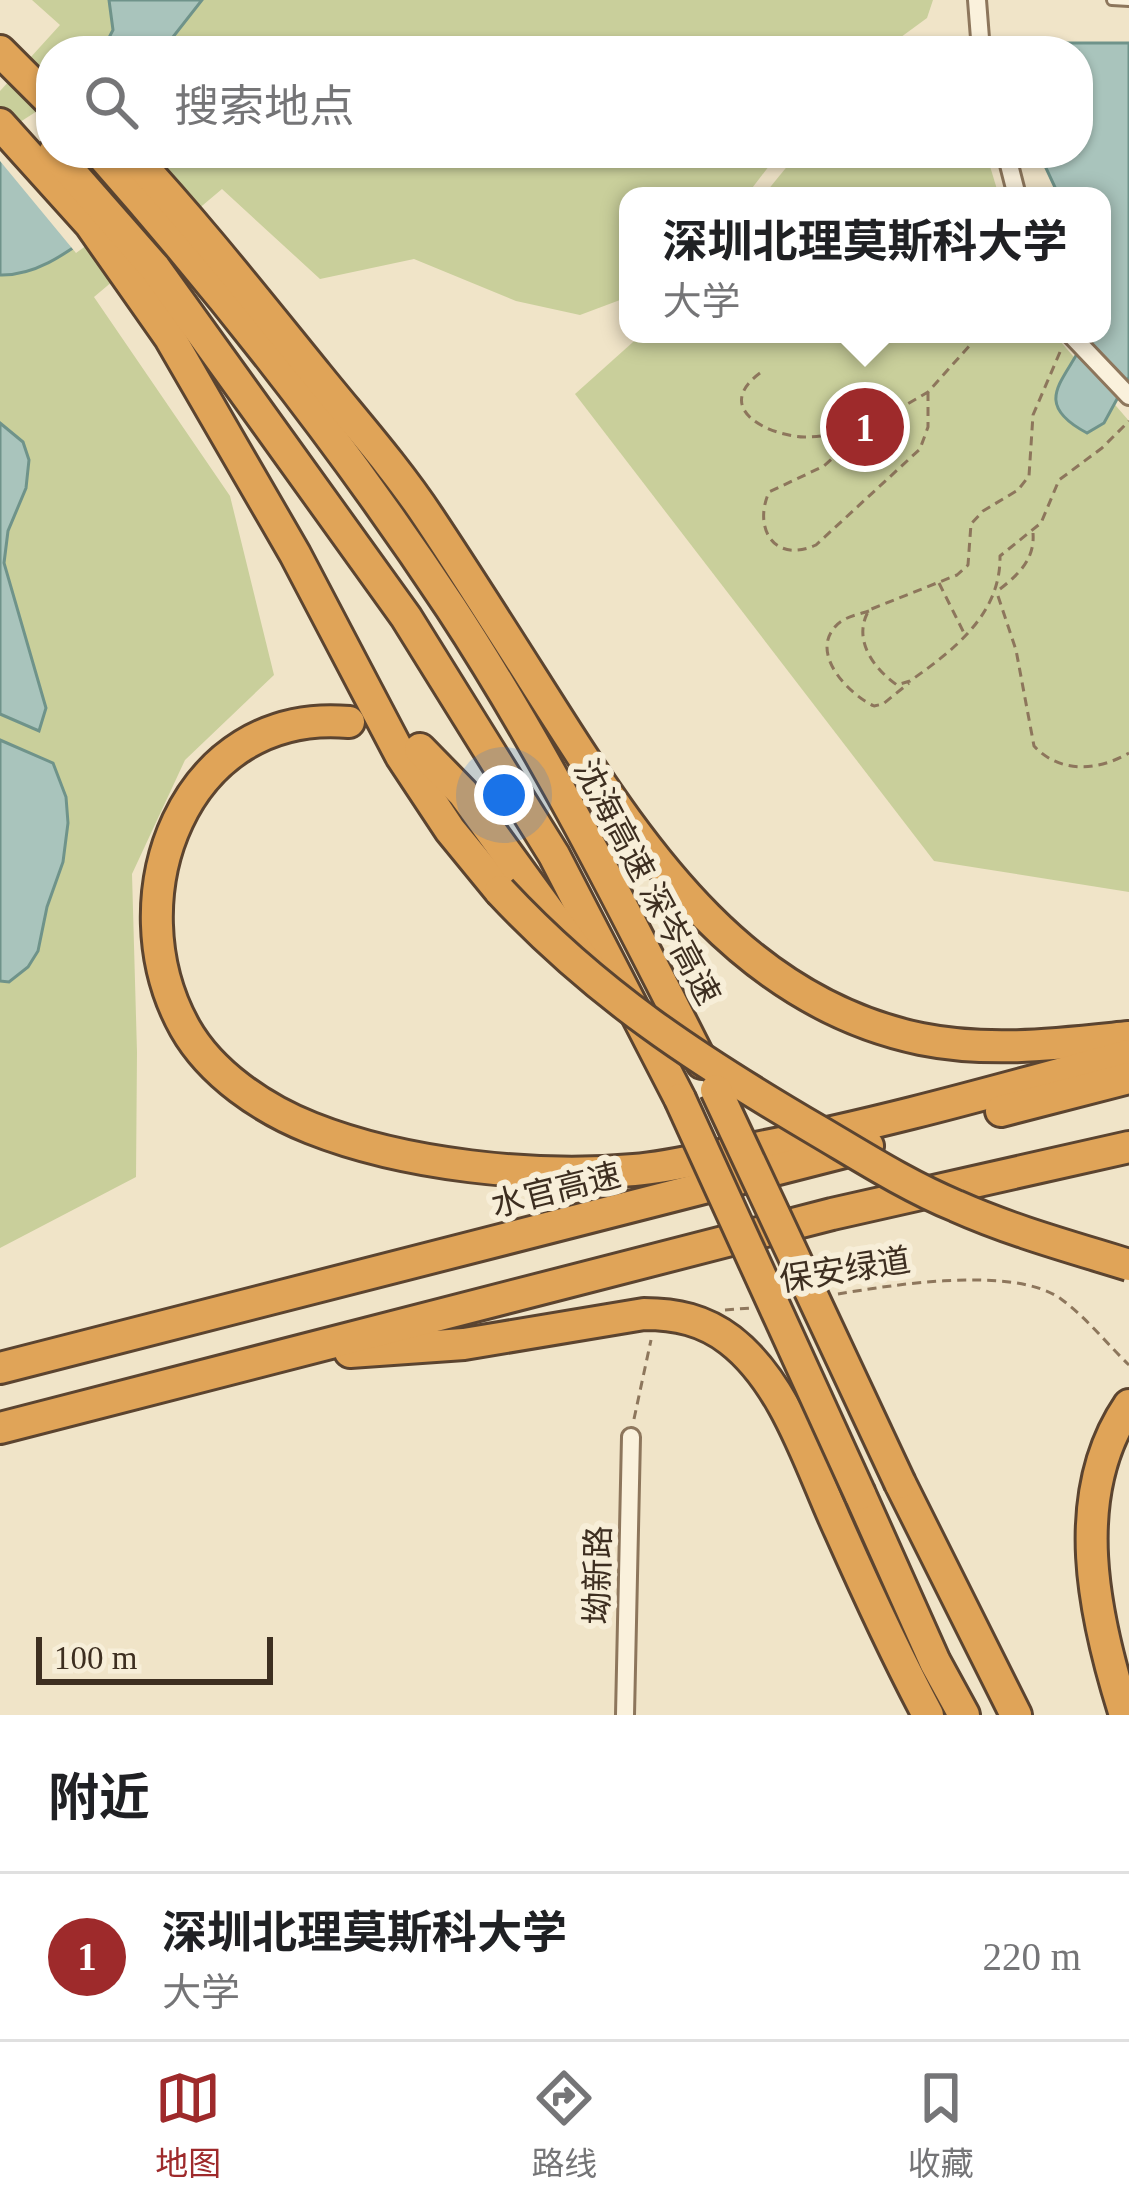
<!DOCTYPE html>
<html lang="zh">
<meta charset="utf-8">
<style>
body{margin:0;font-family:"Times New Roman","Noto Sans SC",serif;background:#f2f2f2;color:#202124}
.scale{position:absolute;left:36px;bottom:30px;width:237px;box-sizing:border-box;padding-left:12px;border:6px solid #3d2e20;border-top:0;font-size:33px;line-height:42px;white-space:nowrap;color:#3d2e20;-webkit-text-stroke:9px #f7eed8;paint-order:stroke}
.you{position:absolute;left:504px;top:795px;width:42px;height:42px;margin:-30px;border:9px solid #fff;border-radius:50%;background:#1a73e8;box-shadow:0 0 0 18px #1a73e833}
.badge{display:grid;place-items:center;width:78px;height:78px;border-radius:50%;background:#9e2a2b;color:#fff;font-size:39px;font-weight:700}
.pin{position:absolute;translate:-50% -50%;border:6px solid #fff;box-shadow:0 3px 12px #0006}
.popup{position:absolute;left:619px;top:187px;width:492px;height:156px;box-sizing:border-box;display:grid;place-content:center;border-radius:24px;background:#fff;filter:drop-shadow(0 3px 9px #0005);font-size:39px;white-space:nowrap;color:#757577}
.popup b{font-size:45px;color:#202124}
.popup::after{content:'';position:absolute;left:50%;top:100%;margin-left:-24px;border:24px solid transparent;border-top-color:#fff}
.list{margin:0;padding:0;list-style:none}
h2{display:flex;justify-content:space-between;align-items:center;height:156px;margin:0;padding:0 48px;font-size:51px}
h2 small{font-size:39px;font-weight:400;color:#757577}
.list li{display:grid;grid-template-columns:78px 1fr auto;gap:36px;align-items:center;box-sizing:border-box;height:168px;padding:0 48px;border-top:3px solid #e0e0e0}
.list b{display:block;font-size:45px;white-space:nowrap}
.list p{margin:0;font-size:39px;white-space:nowrap;color:#757577}
.list em{font-size:39px;font-style:normal;color:#757577}
.icon{flex:none;width:66px;height:66px;fill:none;stroke:currentColor;stroke-width:2;stroke-linecap:round;stroke-linejoin:round}
.map{position:relative;flex:none;width:1129px;height:1715px;overflow:hidden}
.search{position:absolute;background:#fff;box-shadow:0 3px 9px #0004;left:36px;right:36px;top:36px;height:132px;display:flex;align-items:center;gap:30px;box-sizing:border-box;padding:0 42px;border-radius:48px;color:#757577;font-size:45px}
.sheet{height:324px;background:#fff}
nav{display:flex;justify-content:space-around;align-items:center;box-sizing:border-box;height:168px;border-top:3px solid #e0e0e0;background:#fff;font-size:33px;color:#757577}
nav a{display:grid;justify-items:center;gap:6px}
nav .on{color:#9e2a2b}
.map>svg:first-child{display:block}
.green{fill:#c9cf9b}
.water{fill:#a9c4bc;stroke:#6f938a;stroke-width:3}
.pier{fill:#f0e4c8}
.lines{fill:none;stroke-linecap:round;stroke-linejoin:round}
.lane-casing{stroke:#8d765c;stroke-width:14}
.street-casing{stroke:#8d765c;stroke-width:22}
.highway-casing{stroke:#5b4430;stroke-width:36}
.path{stroke:#8d765c;stroke-width:3;stroke-dasharray:9 6;stroke-linecap:butt}
.lane{stroke:#faf1dc;stroke-width:8}
.street{stroke:#faf1dc;stroke-width:16}
.highway{stroke:#e0a458;stroke-width:30}
.highway-bridge-casing{stroke:#5b4430;stroke-width:36;stroke-linecap:butt}
.highway-bridge{stroke:#e0a458;stroke-width:30}
.labels{text-anchor:middle;dominant-baseline:central;stroke-width:12;stroke-linejoin:round;paint-order:stroke}
.street-label{font-size:33px;fill:#3d2e20;stroke:#f7eed8}
</style>
<div class="map">
<svg width="1129" height="1715" viewBox="0 0 1129 1715">
<rect width="100%" height="100%" fill="#f0e4c8"/>
<g class="green">
<polygon points="32,0 933,0 927,18 882,51 51,51 51,153 779,153 746,196 628,196 628,297 580,315 516,301 414,259 320,279 222,189 94,297 230,496 274,675 185,760 132,874 137,1052 136,1177 0,1248 0,91 60,25"/>
<polygon points="798,153 986,153 999,196 763,196"/>
<polygon points="642,334 1054,334 1129,421 1129,892 934,861 575,394"/>
</g>
<g class="water">
<polygon points="109,0 202,0 162,51 102,51 113,30"/>
<path d="M 1056,43 L 1129,43 L 1129,377 L 1104,423 L 1087,433 C 1027,401 1069,379 1087,334 L 1102,334 L 1102,196 L 1059,196 L 1039,153 L 1078,153 L 1078,51 L 1042,51 Z"/>
<path d="M 0,142 L 51,153 L 106,225 C 74,247 40,276 0,275 Z"/>
<polygon points="0,423 23,442 29,460 26,488 8,531 4,563 46,708 39,731 0,714"/>
<polygon points="0,740 53,763 66,797 68,823 63,862 47,907 38,951 28,967 9,982 0,981"/>
</g>
<polygon class="pier" points="51,102 51,153 141,153 127,200 111,228 76,253 0,161 0,135"/>
<g class="lines">
<defs>
<polyline id="lane" points="1112,0 1129,1"/>
<g id="street">
<polyline points="977,0 981,51"/>
<polyline points="1006,153 1017,196"/>
<polyline points="1070,334 1129,396"/>
<polyline points="625,1715 631,1437"/>
</g>
<g id="highway">
<polyline points="0,51 51,102"/>
<polyline points="0,124 90,224 170,338 295,554 401,756 450,830 500,891"/>
<polyline points="54,153 155,268 406,617 554,855 680,1099"/>
<path d="M 100,153 C 227,297 345,448 451,608 C 546,753 624,909 702,1063"/>
<path d="M 130,153 C 196,224 256,300 317,375 C 355,422 396,468 429,518 C 473,584 515,651 557,717 C 646,857 747,1003 921,1039 C 990,1053 1060,1044 1129,1037"/>
<path d="M 349,722 C 183,707 113,899 185,1028 C 211,1074 263,1109 311,1128 C 404,1165 535,1179 634,1170 C 672,1167 712,1156 750,1149 C 878,1125 1003,1089 1129,1055"/>
<polyline points="420,749 463,793 593,972"/>
<polyline points="1001,1111 1129,1078"/>
<path d="M 350,1352 L 464,1344 L 644,1314 C 676,1314 704,1320 730,1340 C 787,1384 811,1469 840,1531 C 868,1594 896,1655 928,1715"/>
<polyline points="0,1368 868,1146"/>
<polyline points="0,1428 832,1214 1129,1147"/>
<polyline points="900,1483 1016,1715"/>
<polyline points="860,1494 935,1662 964,1715"/>
<path d="M 1125,1715 C 1094,1617 1067,1496 1129,1405"/>
</g>
</defs>
<use href="#lane" class="lane-casing"/>
<use href="#street" class="street-casing"/>
<use href="#highway" class="highway-casing"/>
<g class="path">
<path d="M 1060,352 L 1033,415 L 1029,476 L 1018,490 L 983,511 L 971,524 L 968,565 L 957,575 L 869,610 C 852,639 873,668 897,685 L 910,681 C 954,650 1001,614 1000,556 L 1041,523 L 1059,480 L 1102,448 L 1129,421"/>
<path d="M 760,373 C 713,408 766,435 804,437 C 823,437 842,433 861,429"/>
<path d="M 928,392 L 928,427 L 920,449 L 816,545 C 774,564 753,528 769,492 L 824,466 L 865,429 L 928,392 L 980,334"/>
<polyline points="939,583 964,633"/>
<path d="M 1000,589 C 1019,574 1035,559 1033,533"/>
<path d="M 998,596 L 1016,650 L 1034,746 C 1060,774 1098,771 1129,753"/>
<path d="M 869,611 C 857,615 842,617 834,628 C 811,656 850,695 874,706 L 883,704 L 909,683"/>
<path d="M 838,1294 C 892,1285 1014,1265 1061,1299 C 1086,1317 1107,1344 1129,1365"/>
<polyline points="725,1310 751,1308"/>
<polyline points="634,1419 651,1340"/>
</g>
<use href="#lane" class="lane"/>
<use href="#street" class="street"/>
<use href="#highway" class="highway"/>
<defs>
<g id="highway-bridge">
<path d="M 500,891 C 597,995 697,1060 820,1132 C 864,1158 908,1186 956,1206 C 1012,1231 1071,1247 1129,1265"/>
<polyline points="716,1090 900,1483"/>
<polyline points="680,1099 860,1494"/>
</g>
</defs>
<use href="#highway-bridge" class="highway-bridge-casing"/>
<use href="#highway-bridge" class="highway-bridge"/>
</g>
<g class="labels">
<g class="street-label">
<text transform="translate(647 882) rotate(62)">沈海高速 深岑高速</text>
<text transform="translate(556 1190) rotate(-14)">水官高速</text>
<text transform="translate(845 1270) rotate(-9)">保安绿道</text>
<text transform="translate(598 1575) rotate(-89)">坳新路</text>
</g>
</g>
</svg>
<div class="scale">100 m</div>
<div class="you"></div>
<div class="pin badge" style="left:865px;top:427px">1</div>
<div class="popup"><b>深圳北理莫斯科大学</b>大学</div>
<div class="search"><svg class="icon" aria-label="search" viewBox="0 0 24 24"><circle cx="10" cy="10" r="6"/><path d="M15 15l6 6"/></svg>搜索地点</div>
</div>
<section class="sheet">
<h2>附近<small></small></h2>
<ul class="list">
<li><span class="badge">1</span><div><b>深圳北理莫斯科大学</b><p>大学</p></div><em>220 m</em></li>
</ul>
</section>
<nav>
<a class="on"><svg class="icon" aria-label="map" viewBox="0 0 24 24"><path d="M3 6l6-2 6 2 6-2v14l-6 2-6-2-6 2zM9 4v14M15 6v14"/></svg>地图</a>
<a><svg class="icon" aria-label="directions" viewBox="0 0 24 24"><path d="M12 3l9 9-9 9-9-9zM9 14v-3h6M13 9l2 2-2 2"/></svg>路线</a>
<a><svg class="icon" aria-label="saved" viewBox="0 0 24 24"><path d="M7 4h10v16l-5-4-5 4z"/></svg>收藏</a>
</nav>
